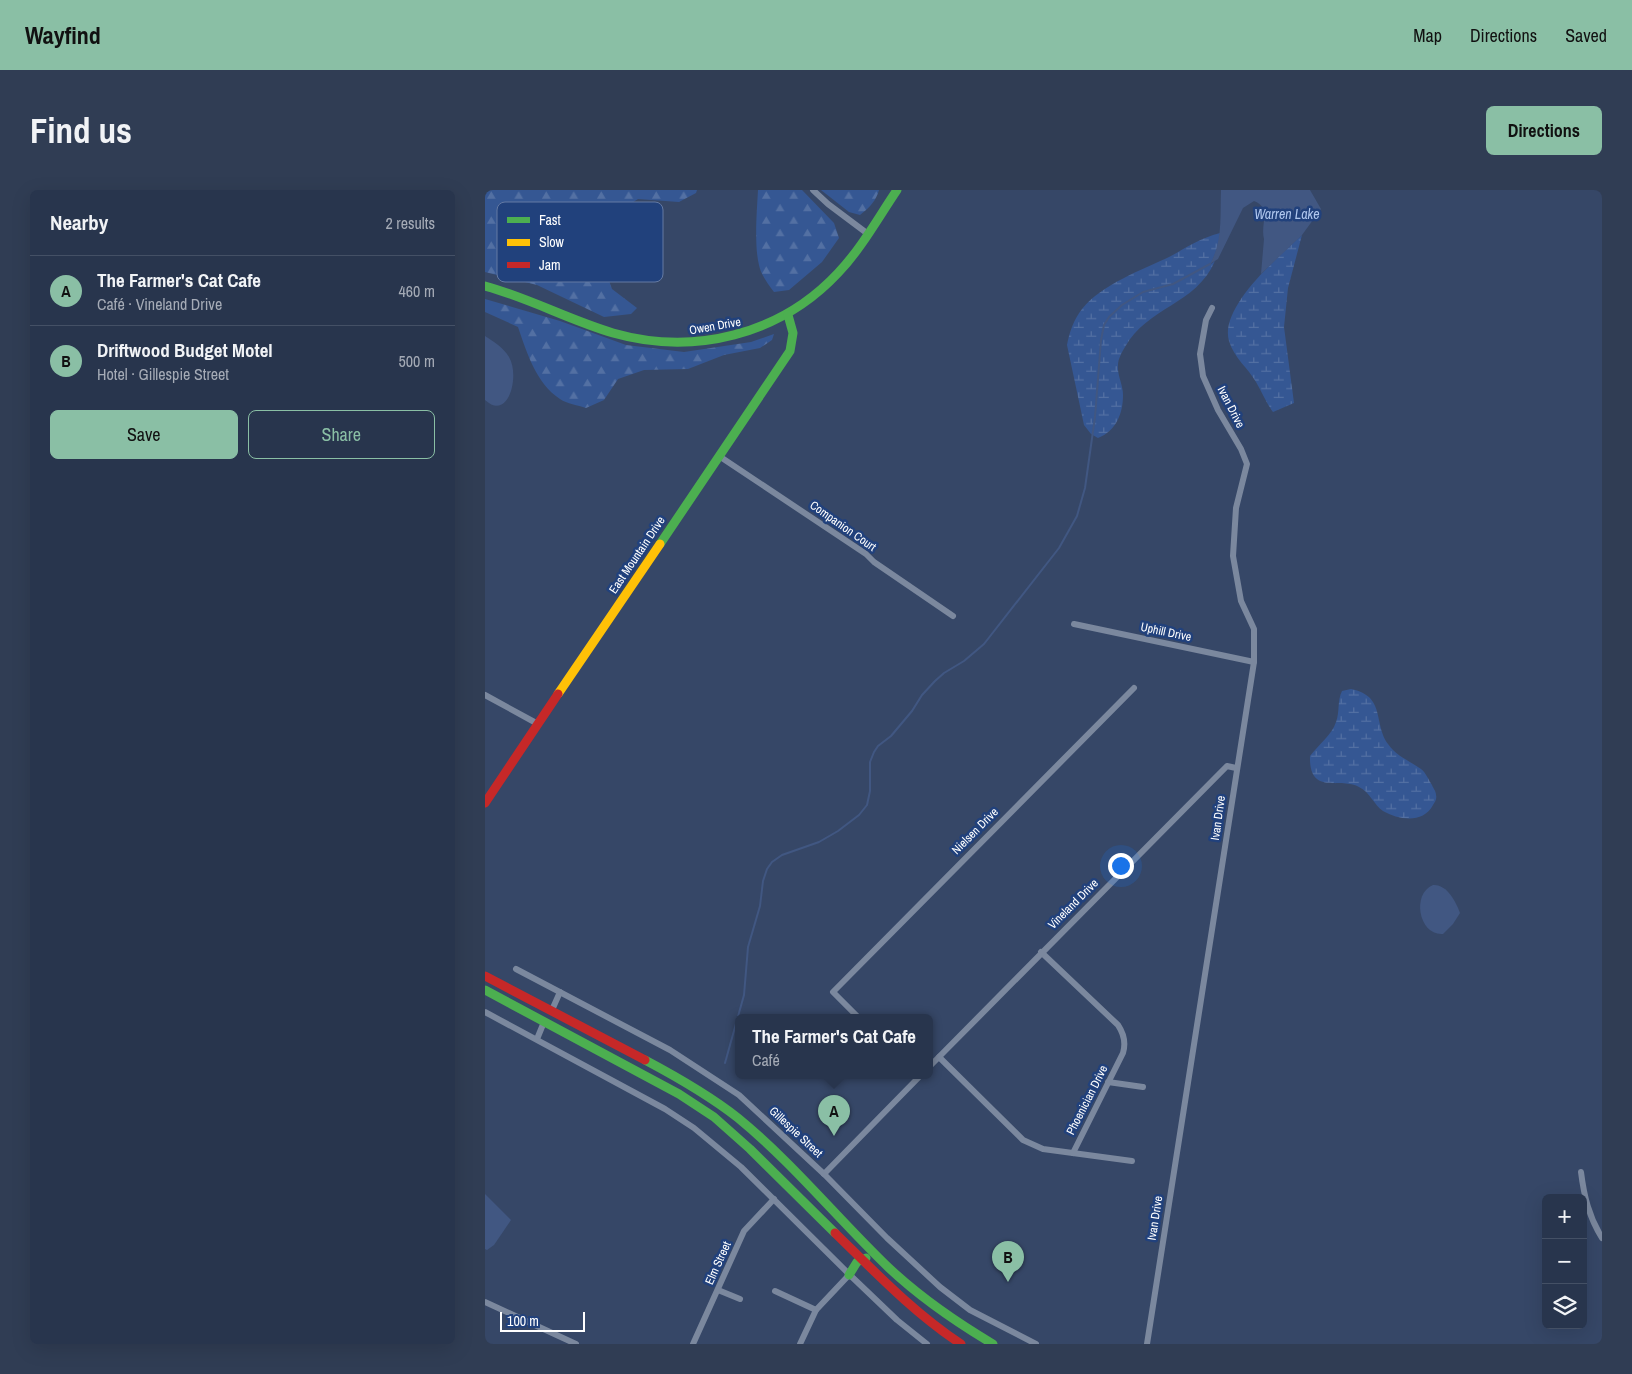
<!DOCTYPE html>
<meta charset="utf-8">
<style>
body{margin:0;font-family:"Archivo Narrow",sans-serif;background:#303d54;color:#f1f3f6}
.controls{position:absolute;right:15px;bottom:15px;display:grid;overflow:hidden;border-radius:8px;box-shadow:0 5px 20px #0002}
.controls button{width:45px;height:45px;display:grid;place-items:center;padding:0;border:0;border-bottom:1px solid #445065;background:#28354d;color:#f1f3f6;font:25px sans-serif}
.scale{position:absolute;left:15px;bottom:12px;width:85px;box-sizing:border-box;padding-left:5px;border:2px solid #fff;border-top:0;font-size:14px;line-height:18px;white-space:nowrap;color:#fff;-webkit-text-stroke:4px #21417c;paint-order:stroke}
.you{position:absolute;left:635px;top:675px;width:18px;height:18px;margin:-12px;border:4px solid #fff;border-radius:50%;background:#1a73e8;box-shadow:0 0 0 8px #1a73e833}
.badge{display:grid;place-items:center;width:32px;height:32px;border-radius:50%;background:#8abfa5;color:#111;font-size:16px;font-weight:700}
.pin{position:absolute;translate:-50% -41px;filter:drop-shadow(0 1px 2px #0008)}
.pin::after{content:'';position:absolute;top:26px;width:18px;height:15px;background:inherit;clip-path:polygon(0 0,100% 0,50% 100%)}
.popup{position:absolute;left:250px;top:824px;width:198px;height:65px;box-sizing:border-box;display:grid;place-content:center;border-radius:8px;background:#28354d;filter:drop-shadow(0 1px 4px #0005);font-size:16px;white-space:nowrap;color:#a5abb6}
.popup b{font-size:19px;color:#f1f3f6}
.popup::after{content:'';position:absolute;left:50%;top:100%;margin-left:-10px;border:10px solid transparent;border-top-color:#28354d}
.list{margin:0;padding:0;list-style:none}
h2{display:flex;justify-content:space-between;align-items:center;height:65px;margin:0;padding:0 20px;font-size:21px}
h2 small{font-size:16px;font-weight:400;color:#a5abb6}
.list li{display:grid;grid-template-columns:32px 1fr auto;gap:15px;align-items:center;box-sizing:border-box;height:70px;padding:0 20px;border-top:1px solid #445065}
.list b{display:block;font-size:19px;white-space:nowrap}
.list p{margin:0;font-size:16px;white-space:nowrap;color:#a5abb6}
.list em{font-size:16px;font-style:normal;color:#a5abb6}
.actions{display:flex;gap:10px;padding:15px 20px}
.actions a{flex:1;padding:11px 0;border:1px solid #8abfa5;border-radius:8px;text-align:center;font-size:18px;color:#8abfa5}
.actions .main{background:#8abfa5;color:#111}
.icon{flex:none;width:28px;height:28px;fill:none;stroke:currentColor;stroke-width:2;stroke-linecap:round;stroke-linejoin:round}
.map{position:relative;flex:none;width:1117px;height:1154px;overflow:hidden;border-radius:8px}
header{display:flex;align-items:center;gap:30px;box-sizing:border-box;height:70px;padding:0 25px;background:#8abfa5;color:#111}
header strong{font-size:24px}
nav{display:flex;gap:28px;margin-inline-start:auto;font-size:18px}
.intro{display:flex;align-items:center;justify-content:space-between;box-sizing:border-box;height:120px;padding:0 30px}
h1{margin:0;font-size:35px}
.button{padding:12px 22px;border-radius:8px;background:#8abfa5;color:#111;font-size:18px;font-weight:700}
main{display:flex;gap:30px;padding:0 30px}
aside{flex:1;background:#28354d;border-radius:8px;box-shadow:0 5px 20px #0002}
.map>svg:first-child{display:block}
.forest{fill:url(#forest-firs)}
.wetland{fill:url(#wetland-marsh)}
.water{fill:#415782}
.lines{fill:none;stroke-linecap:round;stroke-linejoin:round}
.stream{stroke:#415782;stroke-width:2}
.street{stroke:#7b889e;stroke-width:6}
.fast{stroke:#4caf50;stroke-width:9}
.slow{stroke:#ffc107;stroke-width:9}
.jam{stroke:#c62828;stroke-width:9}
.labels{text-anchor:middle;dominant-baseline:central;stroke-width:5;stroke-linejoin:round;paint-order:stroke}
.street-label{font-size:12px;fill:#fff;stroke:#21417c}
.water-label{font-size:14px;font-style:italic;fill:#b0c7ee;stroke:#21417c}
.key{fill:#21417c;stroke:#647aa3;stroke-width:1}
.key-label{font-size:14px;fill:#fff}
</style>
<header>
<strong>Wayfind</strong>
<nav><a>Map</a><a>Directions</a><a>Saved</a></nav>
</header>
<div class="intro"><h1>Find us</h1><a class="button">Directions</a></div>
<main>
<aside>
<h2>Nearby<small>2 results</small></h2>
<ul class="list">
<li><span class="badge">A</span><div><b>The Farmer's Cat Cafe</b><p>Café · Vineland Drive</p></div><em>460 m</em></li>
<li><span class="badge">B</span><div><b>Driftwood Budget Motel</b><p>Hotel · Gillespie Street</p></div><em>500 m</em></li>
</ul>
<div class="actions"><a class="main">Save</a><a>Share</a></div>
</aside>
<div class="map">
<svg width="1117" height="1154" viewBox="0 0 1117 1154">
<defs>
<pattern id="forest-firs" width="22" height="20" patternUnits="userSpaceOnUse" patternTransform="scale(1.25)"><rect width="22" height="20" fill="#355793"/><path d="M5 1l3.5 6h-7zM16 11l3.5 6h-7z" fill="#5370a3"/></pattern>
<pattern id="wetland-marsh" width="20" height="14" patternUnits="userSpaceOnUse" patternTransform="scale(1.25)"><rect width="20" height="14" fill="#355793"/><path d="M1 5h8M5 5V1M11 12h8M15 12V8" fill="none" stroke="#5370a3"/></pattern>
</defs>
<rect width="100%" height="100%" fill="#364767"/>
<g class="forest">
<polygon points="0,0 212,0 211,3 194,12 153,9 131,23 122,34 118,61 120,79 127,99 152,118 146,124 119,127 52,95 0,82"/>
<path d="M 273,0 L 317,0 L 349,33 L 354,48 L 337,72 L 304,100 L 289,102 C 283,94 276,85 274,75 C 269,55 272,20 273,0 Z"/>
<path d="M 336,0 L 394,0 C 391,11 384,18 375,25 L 364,22 Z"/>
<path d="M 0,109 L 75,131 L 141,155 L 199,162 L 266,152 L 289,144 L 287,150 L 275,158 L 239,165 L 203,179 L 159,180 L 133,189 L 119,210 L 101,218 C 93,215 82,214 75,209 C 51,193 42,163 33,137 L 0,122 Z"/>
</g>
<g class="wetland">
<path d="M 735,43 L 734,54 L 726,74 L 730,71 C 711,115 662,117 640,157 C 637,162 633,169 633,175 C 632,185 638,195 638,205 C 638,224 631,241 613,248 L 606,244 L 599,235 L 582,155 C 584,143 589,129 597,119 C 617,94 657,80 686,66 C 702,57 716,48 735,43 Z"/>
<path d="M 817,45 L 803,98 L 799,137 L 809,213 L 788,222 C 781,213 777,202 771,192 C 763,178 749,168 744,151 C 734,117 794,66 817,45 Z"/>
<path d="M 866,499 C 901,506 888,533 903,554 C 911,566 925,571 936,579 C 941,583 943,589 947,595 C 948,598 951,601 951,605 C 952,609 950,612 948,615 C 938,634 914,630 898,621 C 889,615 885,602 874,597 C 855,586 824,607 825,566 C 833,555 847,545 851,532 C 855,522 852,511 857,501 Z"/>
</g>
<g class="water">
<path d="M 736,0 L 825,0 L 836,19 L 817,45 L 776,84 L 779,49 C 775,34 787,18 769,11 L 758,18 L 733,69 L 725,74 C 738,51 735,26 736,0 Z"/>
<path d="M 0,146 C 8,151 19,158 24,167 C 35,185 24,232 0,210 Z"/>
<path d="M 948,695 C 962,694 971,712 975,723 L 968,734 L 958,744 C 934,746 926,704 948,695 Z"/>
<polygon points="0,1004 26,1030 9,1055 2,1060 0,1059"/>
</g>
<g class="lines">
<polyline class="stream" points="240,873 259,805 263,757 275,716 278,691 282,679 287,672 297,665 334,652 353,641 374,625 382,615 385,601 385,572 389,562 393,556 406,546 427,521 437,505 450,491 459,483 479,471 499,454 574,358 592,326 600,298 610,227 616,150 619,135 624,127 637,115 658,102 688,94 725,74"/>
<g class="street">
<polyline points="328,0 343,14 383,44"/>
<polyline points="234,266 381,364 389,372 468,426"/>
<polyline points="589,434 769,472"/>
<polyline points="0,505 53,534"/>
<path d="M 556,762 L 633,835 C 639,844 641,853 638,863 L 588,963"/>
<polyline points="31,779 185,860 254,905 339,984 402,1048 455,1097 485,1120 551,1154"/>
<polyline points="67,820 75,802"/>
<polyline points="0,822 180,919 209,938 256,977 367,1087 412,1130 442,1154"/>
<polyline points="373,827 348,802 649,498"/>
<polyline points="52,849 59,832"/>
<polyline points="454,867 538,950 558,959 647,971"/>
<polyline points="444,877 742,576 751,578"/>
<polyline points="623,892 658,897"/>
<path d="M 1096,982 C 1099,1006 1104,1027 1117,1048"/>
<polyline points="339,984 436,885"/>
<polyline points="233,1100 255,1109"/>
<polyline points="290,1101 331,1120"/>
<polyline points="0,1112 91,1154"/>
<polyline points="208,1154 259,1041 289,1009"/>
<polyline points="315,1154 331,1120 364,1085"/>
<polyline points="662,1154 769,472 769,439 756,411 748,366 751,318 762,274 756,259 733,220 718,186 715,164 721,130 727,118"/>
</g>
<g class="fast">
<path d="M 0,96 C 44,108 84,130 128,143 C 209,166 295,145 353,83 C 376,59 393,28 412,0"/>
<polyline points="175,354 305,161 308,143 303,125"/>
<polyline points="0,800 194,904 229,927 265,959 350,1043"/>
<path d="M 160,870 C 192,887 224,905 253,928 C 308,973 353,1029 404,1078 C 436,1108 471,1132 508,1154"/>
<polyline points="364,1085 372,1072 381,1068"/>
</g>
<polyline class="slow" points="73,504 175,354"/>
<g class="jam">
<polyline points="0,613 73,504"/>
<polyline points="0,786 160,870"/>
<path d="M 350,1043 C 390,1082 429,1123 476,1154"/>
</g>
</g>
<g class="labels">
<g class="street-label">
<text transform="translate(230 136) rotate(-10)">Owen Drive</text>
<text transform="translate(746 217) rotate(63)">Ivan Drive</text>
<text transform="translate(358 336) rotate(35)">Companion Court</text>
<text transform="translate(152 365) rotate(-56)">East Mountain Drive</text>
<text transform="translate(681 442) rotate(12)">Uphill Drive</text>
<text transform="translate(733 628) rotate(-82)">Ivan Drive</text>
<text transform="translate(490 641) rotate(-45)">Nielsen Drive</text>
<text transform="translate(588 714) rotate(-45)">Vineland Drive</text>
<text transform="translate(602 910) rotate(-63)">Phoenician Drive</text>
<text transform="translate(311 942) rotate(43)">Gillespie Street</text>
<text transform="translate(670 1028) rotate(-81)">Ivan Drive</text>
<text transform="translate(233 1073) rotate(-66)">Elm Street</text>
</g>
<g class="water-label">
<text x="802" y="24">Warren Lake</text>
</g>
</g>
<rect x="12" y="12" width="166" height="80" rx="8" class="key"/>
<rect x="22" y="27" width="23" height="6" fill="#4caf50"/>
<rect x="22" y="49" width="23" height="7" fill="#ffc107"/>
<rect x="22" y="72" width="23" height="6" fill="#c62828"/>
<g class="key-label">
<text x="54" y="35">Fast</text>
<text x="54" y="57">Slow</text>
<text x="54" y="80">Jam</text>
</g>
</svg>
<div class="controls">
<button>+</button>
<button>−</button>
<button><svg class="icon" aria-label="layers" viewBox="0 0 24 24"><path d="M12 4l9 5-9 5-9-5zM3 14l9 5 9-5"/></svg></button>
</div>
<div class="scale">100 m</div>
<div class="you"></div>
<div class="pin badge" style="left:349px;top:946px">A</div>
<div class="popup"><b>The Farmer's Cat Cafe</b>Café</div>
<div class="pin badge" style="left:523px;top:1092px">B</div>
</div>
</main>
